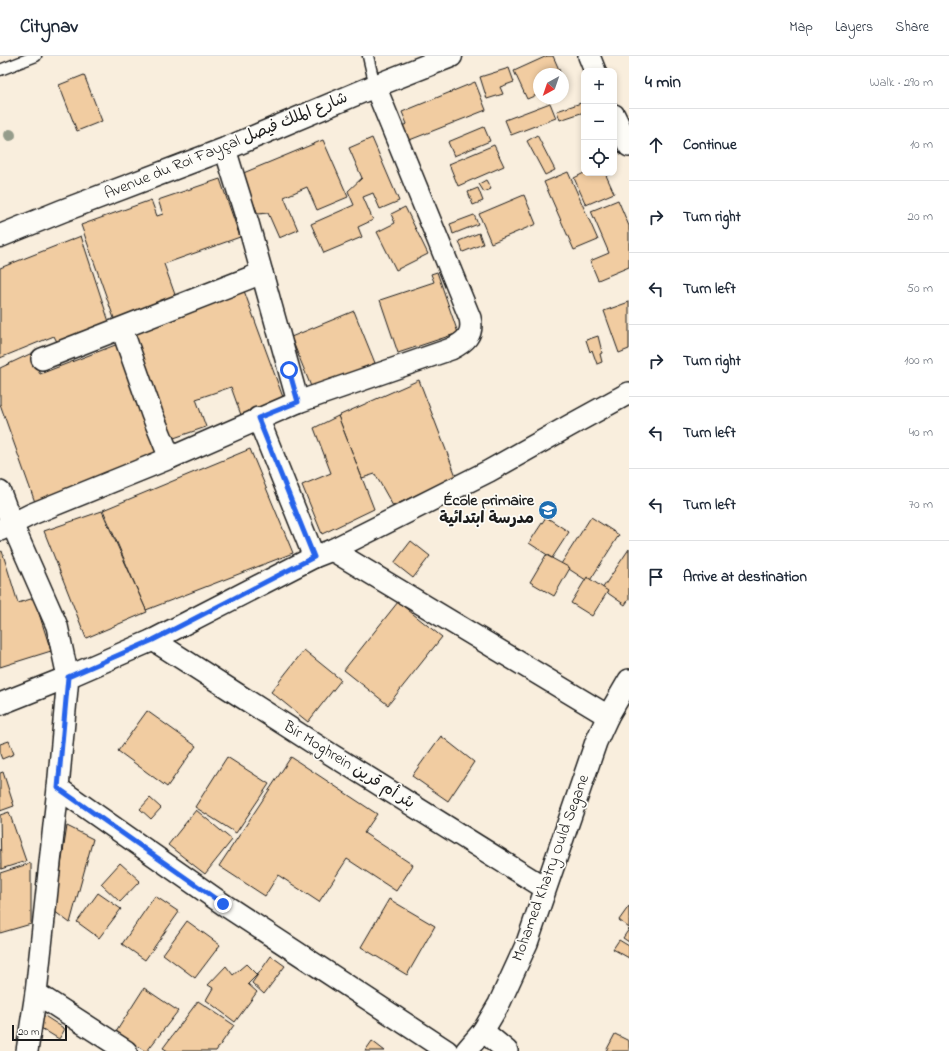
<!DOCTYPE html>
<meta charset="utf-8">
<style>
body{margin:0;font-family:"Indie Flower","Playpen Sans Arabic",sans-serif;background:#f2f2f3;color:#1f2937}
.controls{position:absolute;right:12px;top:12px;display:grid;overflow:hidden;border-radius:8px;box-shadow:0 2px 6px #0003}
.controls button{width:36px;height:36px;display:grid;place-items:center;padding:0;border:0;border-bottom:1px solid #e0e1e3;background:#fff;color:#1f2937;font:20px sans-serif}
.compass{position:absolute;left:533px;top:12px;width:36px;height:36px;border-radius:50%;background:#fff;box-shadow:0 2px 6px #0003;rotate:220deg}
.scale{position:absolute;left:12px;bottom:10px;width:55px;box-sizing:border-box;padding-left:4px;border:2px solid #1c1c1c;border-top:0;font-size:11px;line-height:14px;white-space:nowrap;color:#1c1c1c;-webkit-text-stroke:3px #fdfcf7;paint-order:stroke}
.stop{position:absolute;width:12px;height:12px;margin:-9px;border:3px solid #2563eb;border-radius:50%;background:#fff}
.stop.end{background:#2563eb;border-color:#fff;box-shadow:0 1px 4px #0008}
.list{margin:0;padding:0;list-style:none}
h2{display:flex;justify-content:space-between;align-items:center;height:52px;margin:0;padding:0 16px;font-size:17px}
h2 small{font-size:13px;font-weight:400;color:#747a83}
.list li{display:grid;grid-template-columns:26px 1fr auto;gap:12px;align-items:center;box-sizing:border-box;height:72px;padding:0 16px;border-top:1px solid #e0e1e3}
.list b{display:block;font-size:15px;white-space:nowrap}
.list em{font-size:13px;font-style:normal;color:#747a83}
.icon{flex:none;width:22px;height:22px;fill:none;stroke:currentColor;stroke-width:2;stroke-linecap:round;stroke-linejoin:round}
.map{position:relative;flex:none;width:629px;height:995px;overflow:hidden}
header{display:flex;align-items:center;gap:24px;box-sizing:border-box;height:56px;padding:0 20px;background:#fff;border-bottom:1px solid #e0e1e3}
header strong{font-size:19px}
nav{display:flex;gap:22px;margin-inline-start:auto;font-size:14px}
main{display:flex}
aside{flex:1;background:#fff}
.map>svg:first-child{display:block}
.building{fill:#f1cca1;stroke:#1c1c1c}
.lines{fill:none;stroke-linecap:round;stroke-linejoin:round}
.lane-casing{stroke:#1c1c1c;stroke-width:13}
.street-casing{stroke:#1c1c1c;stroke-width:24}
.secondary-casing{stroke:#1c1c1c;stroke-width:25}
.lane{stroke:#fdfcf7;stroke-width:10}
.street{stroke:#fdfcf7;stroke-width:21}
.secondary{stroke:#fdfcf7;stroke-width:22}
.tree{fill:#959c8b}
.route{stroke:#2563eb;stroke-width:5}
.labels{text-anchor:middle;dominant-baseline:central;stroke-width:3.5;stroke-linejoin:round;paint-order:stroke}
.street-label{font-size:16px;fill:#1c1c1c;stroke:#fdfcf7}
.poi-label{font-size:16px;font-weight:bold;fill:#1c1c1c;stroke:#fdfcf7;text-anchor:end}
</style>
<header>
<strong>Citynav</strong>
<nav><a>Map</a><a>Layers</a><a>Share</a></nav>
</header>
<main>
<div class="map">
<svg width="629" height="995" viewBox="0 0 629 995">
<rect width="100%" height="100%" fill="#f9eedd"/>
<filter id="ink" filterUnits="userSpaceOnUse"><feTurbulence type="fractalNoise" baseFrequency=".025" numOctaves="2"/><feDisplacementMap in="SourceGraphic" scale="8" xChannelSelector="R" yChannelSelector="G"/><feConvolveMatrix kernelMatrix="1 2 1 2 8 2 1 2 1" color-interpolation-filters="sRGB"/></filter>
<g filter="url(#ink)">
<g class="building">
<polygon points="547,0 553,0 561,18 539,18 539,38 527,43 514,15"/>
<polygon points="509,12 514,26 500,31 503,38 487,43 480,21"/>
<polygon points="84,19 102,65 77,75 59,29"/>
<polygon points="475,26 486,54 402,87 396,72 407,68 402,56"/>
<polygon points="550,47 556,62 511,79 505,64"/>
<polygon points="581,47 584,56 560,64 557,55"/>
<polygon points="484,71 490,85 454,100 448,86"/>
<polygon points="537,79 555,114 545,119 527,85"/>
<polygon points="372,82 399,145 380,153 373,137 363,141 373,164 358,171 362,181 324,197 311,168 354,149 348,135 362,122 349,92"/>
<polygon points="323,84 348,141 317,154 307,131 284,141 298,174 279,182 268,157 258,158 241,118"/>
<polygon points="494,89 504,110 458,130 449,108"/>
<polygon points="568,116 598,184 574,194 544,126"/>
<polygon points="584,117 605,117 614,137 586,149 574,122"/>
<polygon points="220,123 240,181 164,208 178,247 116,268 81,169 151,144 157,160 163,158 158,144"/>
<polygon points="486,124 491,133 484,136 479,128"/>
<polygon points="478,132 483,145 473,149 468,136"/>
<polygon points="524,139 536,168 491,187 479,158"/>
<polygon points="618,144 629,170 629,211 598,224 590,205 609,197 591,155"/>
<polygon points="405,151 428,198 396,214 377,176 395,167 391,158"/>
<polygon points="474,159 478,168 453,178 450,168"/>
<polygon points="479,177 483,188 463,196 459,185"/>
<polygon points="81,180 111,272 60,292 54,280 0,302 0,212"/>
<polygon points="437,216 458,277 398,297 380,244 434,226 431,218"/>
<polygon points="243,232 284,344 241,359 231,331 196,343 206,371 171,383 131,271"/>
<polygon points="629,246 629,293 619,297 604,255"/>
<polygon points="354,255 375,307 312,333 291,281"/>
<polygon points="598,280 601,292 602,297 600,298 602,306 597,308 592,294 590,296 586,284"/>
<polygon points="118,288 159,397 36,449 0,348 0,312 32,297 40,318"/>
<polygon points="419,324 456,420 393,450 375,418 362,422 338,360"/>
<polygon points="338,360 374,453 322,478 302,429 331,417 314,372"/>
<polygon points="250,393 293,497 146,554 103,454"/>
<polygon points="102,455 147,556 86,582 44,475"/>
<polygon points="546,461 569,476 552,502 529,487"/>
<polygon points="591,461 619,479 589,526 561,508"/>
<polygon points="411,485 430,500 413,522 394,507"/>
<polygon points="629,493 629,543 625,549 602,533"/>
<polygon points="2,495 18,547 34,542 51,595 0,611 0,496"/>
<polygon points="546,499 570,512 554,540 530,526"/>
<polygon points="587,521 608,535 592,560 571,547"/>
<polygon points="398,546 442,581 388,649 344,614"/>
<polygon points="304,594 341,624 308,666 271,636"/>
<polygon points="147,655 196,690 167,731 118,695"/>
<polygon points="441,680 474,706 448,745 412,720"/>
<polygon points="9,685 14,698 2,703 0,698 0,688"/>
<polygon points="227,701 269,728 236,777 195,751"/>
<polygon points="291,701 377,758 364,777 413,809 396,835 347,803 319,846 278,819 265,840 219,810"/>
<polygon points="3,716 14,750 0,755 0,717"/>
<polygon points="150,742 161,752 151,763 140,753"/>
<polygon points="196,754 232,784 205,818 168,789"/>
<polygon points="9,756 26,805 1,813 0,759"/>
<polygon points="67,770 93,783 70,867 54,855"/>
<polygon points="31,807 31,868 0,877 0,817"/>
<polygon points="120,807 140,825 120,846 101,828"/>
<polygon points="98,837 121,853 99,882 77,866"/>
<polygon points="155,840 179,856 145,904 122,888"/>
<polygon points="389,843 435,870 407,919 361,891"/>
<polygon points="629,850 629,872 619,864"/>
<polygon points="187,865 220,889 195,922 163,898"/>
<polygon points="629,873 629,886 623,882"/>
<polygon points="619,884 629,890 629,902 613,893"/>
<polygon points="271,900 285,910 264,938 252,927"/>
<polygon points="246,908 257,919 248,928 257,936 235,966 206,944 213,932 208,929 226,910 233,919"/>
<polygon points="144,932 178,955 147,995 145,995 116,976"/>
<polygon points="198,945 234,969 216,995 168,995 163,992"/>
<polygon points="40,957 65,973 59,983 41,972"/>
<polygon points="615,978 629,985 629,995 606,995"/>
<polygon points="372,985 385,995 365,995"/>
</g>
<g class="lines">
<defs>
<g id="lane">
<polyline points="368,0 375,30"/>
<polyline points="0,14 36,0"/>
</g>
<g id="street">
<polyline points="589,0 595,15"/>
<polyline points="614,59 629,90"/>
<polyline points="225,93 248,167 298,346"/>
<polyline points="122,273 152,358 170,402"/>
<polyline points="42,303 262,217"/>
<polyline points="258,362 314,501"/>
<polyline points="0,436 12,468 57,570 68,621 58,732 36,937 27,995"/>
<path d="M 0,474 L 32,458 L 170,402 L 298,346 L 451,293 C 465,286 474,279 470,262 L 375,30"/>
<polyline points="332,494 608,660"/>
<polyline points="153,584 332,699 545,832"/>
<polyline points="0,648 68,621 153,584 314,501 332,494 489,415 569,370 629,337"/>
<polyline points="58,732 223,848 447,995"/>
<polyline points="36,937 126,995"/>
<polyline points="483,975 507,995"/>
<polyline points="466,995 483,975 499,948 527,887 596,686 608,660 629,624"/>
</g>
<polyline id="secondary" points="0,180 62,155 225,93 375,30 451,0"/>
</defs>
<use href="#lane" class="lane-casing"/>
<use href="#street" class="street-casing"/>
<use href="#secondary" class="secondary-casing"/>
<use href="#lane" class="lane"/>
<use href="#street" class="street"/>
<use href="#secondary" class="secondary"/>
</g>
<circle class="tree" cx="10" cy="79" r="6"/>
</g>
<g class="lines" filter="url(#ink)">
<polyline class="route" points="223,848 58,732 68,621 153,584 314,501 258,362 298,346 289,314"/>
</g>
<defs>
<symbol id="school-disc" viewBox="-11 -11 22 22"><circle r="9.5" fill="#1f6fb2" stroke="#fdfcf7"/><path d="M0-5L7-2L0 1L-7-2ZM-4 1L0 2.5L4 1V4Q0 6-4 4Z" fill="#fff"/></symbol>
</defs>
<g fill-rule="evenodd">
<use href="#school-disc" x="537" y="443" width="22" height="22"/>
</g>
<g class="labels">
<g class="street-label">
<text transform="translate(226 90) rotate(-22)">Avenue du Roi Fayçal شارع الملك فيصل</text>
<text transform="translate(349 709) rotate(32)">Bir Moghrein بئر أم قرين</text>
<text transform="translate(551 812) rotate(-70)">Mohamed Khatry Ould Segane</text>
</g>
<g class="poi-label">
<text x="534" y="445">École primaire<tspan x="534" dy="18">مدرسة ابتدائية</tspan></text>
</g>
</g>
</svg>
<div class="controls">
<button>+</button>
<button>−</button>
<button><svg class="icon" aria-label="locate" viewBox="0 0 24 24"><circle cx="12" cy="12" r="6"/><path d="M12 2v4M12 18v4M2 12h4M18 12h4"/></svg></button>
</div>
<svg class="compass" viewBox="-18 -18 36 36"><path d="M0-13l5 13h-10z" fill="#e53935"/><path d="M0 13l5-13h-10z" fill="#747a83"/></svg>
<div class="scale">20 m</div>
<div class="stop" style="left:289px;top:314px"></div>
<div class="stop end" style="left:223px;top:848px"></div>
</div>
<aside>
<h2>4 min<small>Walk · 290 m</small></h2>
<ul class="list">
<li><svg class="icon" aria-label="ahead" viewBox="0 0 24 24"><path d="M12 20V5M6 11l6-6 6 6"/></svg><div><b>Continue</b></div><em>10 m</em></li>
<li><svg class="icon" aria-label="right" viewBox="0 0 24 24"><path d="M7 20v-9h11M14 6l5 5-5 5"/></svg><div><b>Turn right</b></div><em>20 m</em></li>
<li><svg class="icon" aria-label="left" viewBox="0 0 24 24"><path d="M17 20v-9H6M10 6l-5 5 5 5"/></svg><div><b>Turn left</b></div><em>50 m</em></li>
<li><svg class="icon" aria-label="right" viewBox="0 0 24 24"><path d="M7 20v-9h11M14 6l5 5-5 5"/></svg><div><b>Turn right</b></div><em>100 m</em></li>
<li><svg class="icon" aria-label="left" viewBox="0 0 24 24"><path d="M17 20v-9H6M10 6l-5 5 5 5"/></svg><div><b>Turn left</b></div><em>40 m</em></li>
<li><svg class="icon" aria-label="left" viewBox="0 0 24 24"><path d="M17 20v-9H6M10 6l-5 5 5 5"/></svg><div><b>Turn left</b></div><em>70 m</em></li>
<li><svg class="icon" aria-label="arrive" viewBox="0 0 24 24"><path d="M6 21V4h12l-3 4 3 4H6"/></svg><div><b>Arrive at destination</b></div></li>
</ul>
</aside>
</main>
